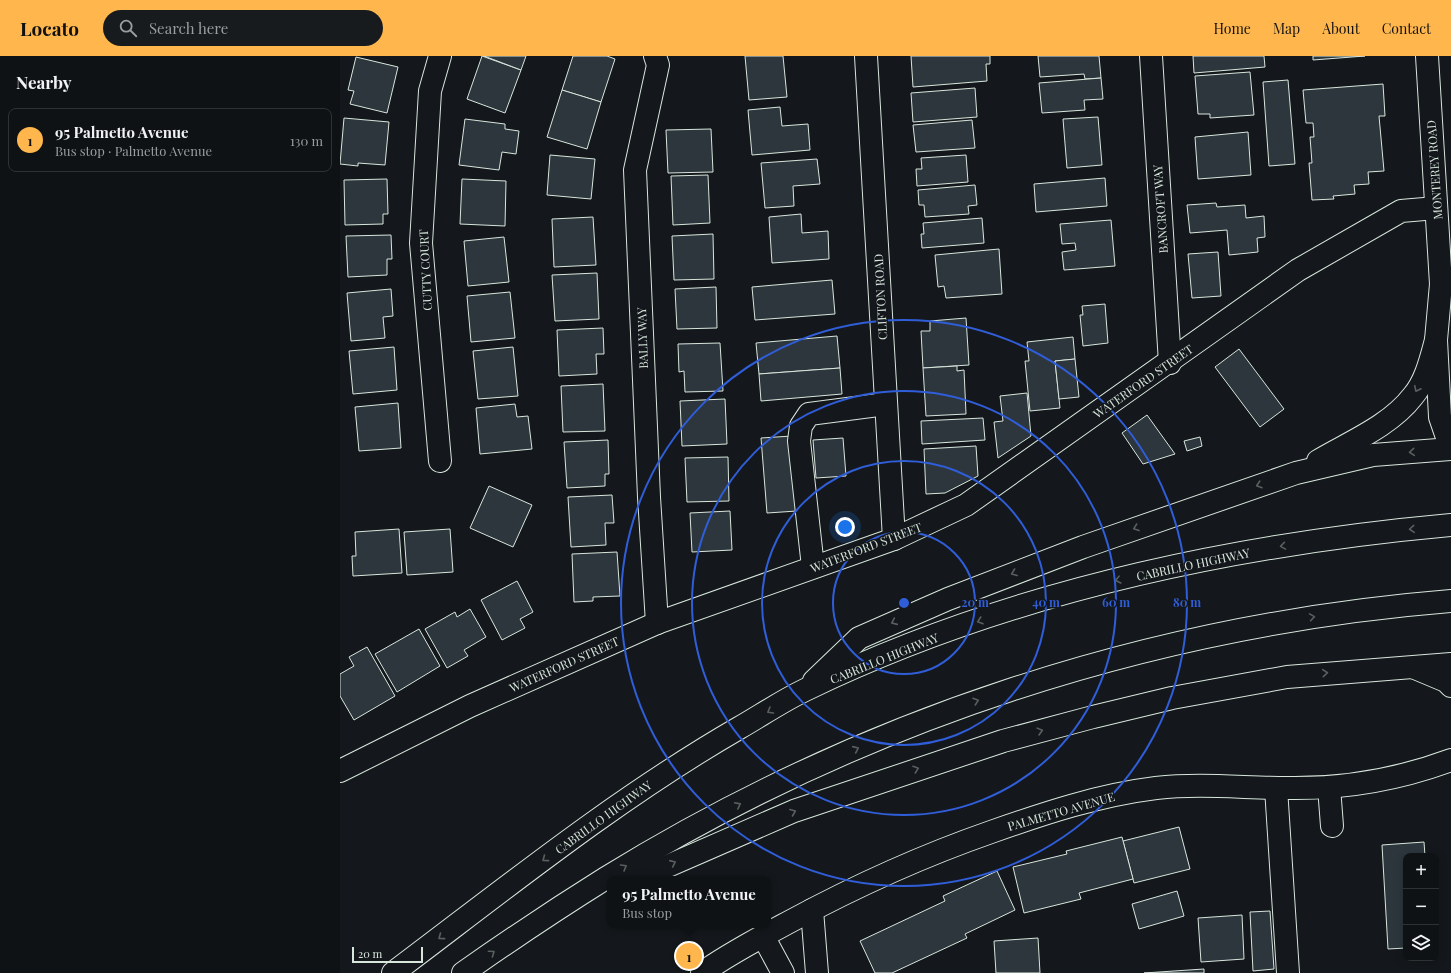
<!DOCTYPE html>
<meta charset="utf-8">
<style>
body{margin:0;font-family:"Playfair Display",serif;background:#181b1e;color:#f1f3f6}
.controls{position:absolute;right:12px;bottom:12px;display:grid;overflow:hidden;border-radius:8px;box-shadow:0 2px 10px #0003}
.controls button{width:36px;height:36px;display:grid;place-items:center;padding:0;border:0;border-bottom:1px solid #2f3234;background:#0f1215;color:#f1f3f6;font:20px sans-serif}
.scale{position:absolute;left:12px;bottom:10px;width:71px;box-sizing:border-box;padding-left:4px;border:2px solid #d8e6dc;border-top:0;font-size:11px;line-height:14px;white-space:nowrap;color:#d8e6dc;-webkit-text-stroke:3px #14181c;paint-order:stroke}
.you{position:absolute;left:505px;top:471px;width:14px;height:14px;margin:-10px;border:3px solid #fff;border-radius:50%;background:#1a73e8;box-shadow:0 0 0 6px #1a73e833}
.badge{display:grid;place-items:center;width:26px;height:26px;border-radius:50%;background:#ffb74d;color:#111;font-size:13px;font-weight:700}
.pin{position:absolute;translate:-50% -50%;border:2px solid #fff;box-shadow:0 1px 4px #0006}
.popup{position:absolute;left:267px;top:820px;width:164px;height:52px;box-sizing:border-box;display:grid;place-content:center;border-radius:8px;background:#0f1215;filter:drop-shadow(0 1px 3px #0005);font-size:13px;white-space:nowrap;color:#9b9ea0}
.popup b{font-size:15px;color:#f1f3f6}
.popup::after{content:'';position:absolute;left:50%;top:100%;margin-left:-8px;border:8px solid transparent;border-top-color:#0f1215}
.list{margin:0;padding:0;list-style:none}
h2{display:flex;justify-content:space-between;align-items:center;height:52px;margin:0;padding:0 16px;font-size:17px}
h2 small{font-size:13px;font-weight:400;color:#9b9ea0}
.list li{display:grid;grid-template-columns:26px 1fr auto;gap:12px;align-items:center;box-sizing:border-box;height:64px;margin:0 8px 8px;padding:0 8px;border:1px solid #2f3234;border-radius:8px}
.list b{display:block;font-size:15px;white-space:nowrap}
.list p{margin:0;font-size:13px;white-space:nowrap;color:#9b9ea0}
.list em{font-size:13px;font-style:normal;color:#9b9ea0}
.icon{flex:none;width:22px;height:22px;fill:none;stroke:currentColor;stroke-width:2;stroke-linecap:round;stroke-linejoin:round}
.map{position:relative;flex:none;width:1111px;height:917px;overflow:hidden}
header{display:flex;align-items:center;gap:24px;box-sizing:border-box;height:56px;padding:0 20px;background:#ffb74d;color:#111}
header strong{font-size:19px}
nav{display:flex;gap:22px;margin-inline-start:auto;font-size:14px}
.search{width:280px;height:36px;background:#181b1e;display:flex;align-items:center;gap:10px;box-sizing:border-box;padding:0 14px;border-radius:22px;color:#9b9ea0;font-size:15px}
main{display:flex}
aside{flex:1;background:#0f1215}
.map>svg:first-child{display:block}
.building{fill:#2c363c;stroke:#d8e6dc}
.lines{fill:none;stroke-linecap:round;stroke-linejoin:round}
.minor-casing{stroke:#d8e6dc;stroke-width:24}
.major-casing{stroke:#d8e6dc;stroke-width:24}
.highway-casing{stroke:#d8e6dc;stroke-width:24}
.minor{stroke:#14181c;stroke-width:22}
.major{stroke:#14181c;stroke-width:22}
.highway{stroke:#14181c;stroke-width:22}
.oneway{stroke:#59605f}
.ring{fill:none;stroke:#305dd8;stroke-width:2}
.labels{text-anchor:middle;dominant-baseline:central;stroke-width:3;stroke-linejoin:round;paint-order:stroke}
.street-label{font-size:12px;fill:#d8e6dc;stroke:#14181c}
.centre{fill:#305dd8;stroke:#14181c;stroke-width:2}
.ring-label{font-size:12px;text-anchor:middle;font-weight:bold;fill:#305dd8;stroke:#14181c;stroke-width:3;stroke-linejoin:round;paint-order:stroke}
</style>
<header>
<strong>Locato</strong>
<div class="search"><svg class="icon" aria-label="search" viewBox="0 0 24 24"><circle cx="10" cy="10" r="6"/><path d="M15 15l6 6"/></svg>Search here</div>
<nav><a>Home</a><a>Map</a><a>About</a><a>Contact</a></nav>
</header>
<main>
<aside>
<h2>Nearby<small></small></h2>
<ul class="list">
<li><span class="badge">1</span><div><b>95 Palmetto Avenue</b><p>Bus stop · Palmetto Avenue</p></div><em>130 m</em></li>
</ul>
</aside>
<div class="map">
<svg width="1111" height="917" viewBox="0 0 1111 917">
<rect width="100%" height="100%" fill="#14181c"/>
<g class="building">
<polygon points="142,0 181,14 165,57 127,43"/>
<polygon points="144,0 186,0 181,14"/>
<polygon points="233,0 267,0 275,3 261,46 222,34"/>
<polygon points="405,0 443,0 447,41 409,44"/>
<polygon points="571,0 650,0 650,8 646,8 647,25 573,31"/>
<polygon points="698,0 759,0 761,22 745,23 744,18 700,21"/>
<polygon points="853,0 924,0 925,11 854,17"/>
<polygon points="973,0 1025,0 973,4"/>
<polygon points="16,1 58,11 47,57 10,48 14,35 8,34"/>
<polygon points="910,16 914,59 870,62 870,58 858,58 855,20"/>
<polygon points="761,22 763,43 744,44 745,54 702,57 699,27"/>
<polygon points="948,24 955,108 929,110 923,26"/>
<polygon points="1043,28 1045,60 1039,60 1044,115 1028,116 1029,128 1014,129 1015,138 993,140 994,143 972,144 969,107 972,107 970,81 974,81 973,67 966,67 963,34"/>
<polygon points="635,32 637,61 573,66 571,37"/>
<polygon points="222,34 261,46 247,93 207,81"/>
<polygon points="440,51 442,70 468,68 470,94 412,99 408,54"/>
<polygon points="758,61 762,109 727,112 723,63"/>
<polygon points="4,62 49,66 45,109 18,107 18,110 0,108"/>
<polygon points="125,63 165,68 165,73 179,75 176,98 162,96 159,114 119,109"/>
<polygon points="632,64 635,92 576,96 573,69"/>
<polygon points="371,73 373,116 328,117 326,74"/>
<polygon points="908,76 911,119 858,123 855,81"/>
<polygon points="210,99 255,103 251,143 207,139"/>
<polygon points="626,99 628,126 577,130 576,113 582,113 581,102"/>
<polygon points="477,103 480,128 453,130 454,150 425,152 421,107"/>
<polygon points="368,119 370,167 333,169 331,120"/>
<polygon points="765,122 767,150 696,156 694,128"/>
<polygon points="47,123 48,158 43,158 43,168 5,169 4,124"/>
<polygon points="122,123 166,125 165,170 120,168"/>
<polygon points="635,129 637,149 628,150 629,158 585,161 584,149 579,149 578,134"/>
<polygon points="876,147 877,151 905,149 906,162 924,160 925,181 917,182 918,196 889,199 887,174 850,177 847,149"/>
<polygon points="461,158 462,177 488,175 489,203 432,207 429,161"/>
<polygon points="253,161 256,209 214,211 212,163"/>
<polygon points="642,162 644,187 582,192 581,178 584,178 583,167"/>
<polygon points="771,164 775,210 724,214 722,196 736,194 735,187 722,188 720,168"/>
<polygon points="373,178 374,223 334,224 332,180"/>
<polygon points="51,179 52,203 47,203 47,219 8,221 6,180"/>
<polygon points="164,181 169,226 128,230 124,185"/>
<polygon points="659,193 662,238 606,242 604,230 598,231 595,199"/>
<polygon points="878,196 881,240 852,242 848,198"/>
<polygon points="257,217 259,263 215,265 212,219"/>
<polygon points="492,224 495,258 415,264 412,231"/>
<polygon points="376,231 377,272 337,273 335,233"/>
<polygon points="51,233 53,260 43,261 45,282 11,285 7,237"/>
<polygon points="170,236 175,282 131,286 127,240"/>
<polygon points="765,248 768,287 743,290 740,259 743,259 742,250"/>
<polygon points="626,262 629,309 583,312 581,275 590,275 590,265"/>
<polygon points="263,272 264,298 256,298 257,318 219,320 217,274"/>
<polygon points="497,280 500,312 419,318 416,287"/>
<polygon points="733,281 735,303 715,305 720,352 690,355 685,305 689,305 687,286"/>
<polygon points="380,287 383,335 345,336 344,315 339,316 338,288"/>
<polygon points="54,291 57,334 13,338 9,295"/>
<polygon points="173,291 178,340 138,343 133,295"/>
<polygon points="899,293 944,353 920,371 875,311"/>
<polygon points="735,303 739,341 719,343 715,305"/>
<polygon points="617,310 617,315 624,314 626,358 586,360 583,312"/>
<polygon points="500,312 502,338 421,345 419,318"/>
<polygon points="263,328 265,375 223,376 221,330"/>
<polygon points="687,337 691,380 658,402 654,366 663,365 660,340"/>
<polygon points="385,343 387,388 342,390 340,345"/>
<polygon points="58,347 61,392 19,395 15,351"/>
<polygon points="175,348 177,361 188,360 192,393 140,398 136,352"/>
<polygon points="807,359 835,398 803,408 782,377"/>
<polygon points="643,362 645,384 582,388 581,365"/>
<polygon points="452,380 457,455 427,457 421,382"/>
<polygon points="860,381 862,390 847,395 844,385"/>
<polygon points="503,382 506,420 476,422 473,384"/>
<polygon points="268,384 269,418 265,418 265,430 227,432 224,386"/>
<polygon points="636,390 638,420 605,437 586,438 584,393"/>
<polygon points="388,401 389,445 347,446 345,402"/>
<polygon points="149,430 192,449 173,491 130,472"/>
<polygon points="272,439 274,467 265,467 266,489 231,491 228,441"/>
<polygon points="390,455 392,494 352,496 350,457"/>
<polygon points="59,473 62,517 13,520 12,500 16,500 15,476"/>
<polygon points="110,473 113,516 67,519 64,476"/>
<polygon points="277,496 280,540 253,541 253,545 234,546 232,498"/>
<polygon points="177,525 193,556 180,563 185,572 162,584 141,544"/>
<polygon points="130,553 146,581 124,594 128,600 107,612 85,573 115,556 117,561"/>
<polygon points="79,573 100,610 57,636 35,598"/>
<polygon points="27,591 55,640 14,664 0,640 0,618 14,610 9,601"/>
<polygon points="839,771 850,813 794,827 783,785"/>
<polygon points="782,781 793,823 739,837 741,843 684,857 673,811 727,798 726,795"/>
<polygon points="1084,786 1085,800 1066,800 1066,892 1048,893 1042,789"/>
<polygon points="657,815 675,854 625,878 627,882 552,917 535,917 520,885 605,845 603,840"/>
<polygon points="837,835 844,860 799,873 792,848"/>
<polygon points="930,855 934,913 913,915 910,856"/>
<polygon points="902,859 904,903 861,906 858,862"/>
<polygon points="698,882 700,917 656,917 654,885"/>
<polygon points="864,913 864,917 804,917"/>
</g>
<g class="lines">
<defs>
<g id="minor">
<polyline points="100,0 90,35 81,187 100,405"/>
<polyline points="315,0 318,9 295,114 309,441 317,567"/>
<polyline points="526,0 554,483"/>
<polyline points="811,0 830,307"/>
<polyline points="473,511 459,385 461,370 469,358 546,348"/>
<polyline points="0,715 130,650 317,567 554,483 626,449 958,214 1061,155 1096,152"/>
<polyline points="989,731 992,770"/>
<polyline points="936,732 948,917"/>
<polyline points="472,854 477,917"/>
<polyline points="423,880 443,917"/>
<path d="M 362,917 C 390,897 421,881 451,865 C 516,830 582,800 651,776 C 705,757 759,739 816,732 C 860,727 904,732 947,732 C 1003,733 1060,723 1111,704"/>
</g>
<polyline id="major" points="1087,0 1101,228 1096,284 1100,361 1111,393"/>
<g id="highway">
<path d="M 978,405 C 1010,386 1050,370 1073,340 C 1086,325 1091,302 1096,284"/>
<polyline points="1075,612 1106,625 1111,630"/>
<polyline points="474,625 519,582 608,543 743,491 956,417 1033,399 1111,393"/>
<polyline points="298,823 454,755 663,685 753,661 832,642 947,621 1111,608"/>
<path d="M 53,917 C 166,832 276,743 399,672 C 420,660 442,645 465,634 C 665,537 890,489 1111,469"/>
<path d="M 123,917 C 170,884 218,852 266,822 C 522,664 812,569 1111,545"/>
</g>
</defs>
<use href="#minor" class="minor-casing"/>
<use href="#major" class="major-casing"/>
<use href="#highway" class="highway-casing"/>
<use href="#minor" class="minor"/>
<use href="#major" class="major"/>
<use href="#highway" class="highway"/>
</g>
<defs><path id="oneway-chevron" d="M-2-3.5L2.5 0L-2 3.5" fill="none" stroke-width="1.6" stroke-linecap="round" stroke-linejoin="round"/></defs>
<g class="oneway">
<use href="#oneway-chevron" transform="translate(1077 333) rotate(116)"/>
<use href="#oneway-chevron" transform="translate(1072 396) rotate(175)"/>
<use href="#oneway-chevron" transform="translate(919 429) rotate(162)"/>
<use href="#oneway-chevron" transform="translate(796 472) rotate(160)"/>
<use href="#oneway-chevron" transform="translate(1072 473) rotate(175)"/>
<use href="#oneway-chevron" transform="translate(943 490) rotate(171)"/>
<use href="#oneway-chevron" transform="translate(674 517) rotate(159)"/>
<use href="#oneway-chevron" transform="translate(778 524) rotate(166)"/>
<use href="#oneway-chevron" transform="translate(972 561) rotate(-9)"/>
<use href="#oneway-chevron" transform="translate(640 565) rotate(161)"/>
<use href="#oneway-chevron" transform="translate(554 566) rotate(156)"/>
<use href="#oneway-chevron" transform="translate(985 617) rotate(-5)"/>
<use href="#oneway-chevron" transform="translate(636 645) rotate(-19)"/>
<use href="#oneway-chevron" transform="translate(430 655) rotate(150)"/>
<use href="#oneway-chevron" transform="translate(700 675) rotate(-15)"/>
<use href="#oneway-chevron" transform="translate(516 693) rotate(-24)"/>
<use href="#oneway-chevron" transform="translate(576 713) rotate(-19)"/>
<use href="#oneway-chevron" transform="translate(398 749) rotate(-27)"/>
<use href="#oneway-chevron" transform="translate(453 756) rotate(-22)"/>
<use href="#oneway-chevron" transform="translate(205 803) rotate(143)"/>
<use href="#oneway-chevron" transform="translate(333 807) rotate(-24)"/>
<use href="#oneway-chevron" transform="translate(284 811) rotate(-30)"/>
<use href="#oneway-chevron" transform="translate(101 881) rotate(143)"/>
<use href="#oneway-chevron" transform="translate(152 897) rotate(-35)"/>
</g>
<g class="ring">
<circle cx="564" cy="547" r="71"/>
<circle cx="564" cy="547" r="142"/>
<circle cx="564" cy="547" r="212"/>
<circle cx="564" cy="547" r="283"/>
</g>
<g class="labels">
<g class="street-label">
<text transform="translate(1094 114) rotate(-94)">MONTEREY ROAD</text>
<text transform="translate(820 153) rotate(-94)">BANCROFT WAY</text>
<text transform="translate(85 214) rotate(-93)">CUTTY COURT</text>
<text transform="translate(540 241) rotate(-93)">CLIFTON ROAD</text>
<text transform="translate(302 282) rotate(-92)">BALLY WAY</text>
<text transform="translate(803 325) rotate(-35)">WATERFORD STREET</text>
<text transform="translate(526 491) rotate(-21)">WATERFORD STREET</text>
<text transform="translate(853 508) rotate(-12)">CABRILLO HIGHWAY</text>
<text transform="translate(544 602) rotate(-22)">CABRILLO HIGHWAY</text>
<text transform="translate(224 608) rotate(-24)">WATERFORD STREET</text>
<text transform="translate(721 755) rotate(-16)">PALMETTO AVENUE</text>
<text transform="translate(263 761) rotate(-36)">CABRILLO HIGHWAY</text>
</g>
</g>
<circle cx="564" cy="547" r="6" class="centre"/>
<g class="ring-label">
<text x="635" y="551">20 m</text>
<text x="706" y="551">40 m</text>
<text x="776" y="551">60 m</text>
<text x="847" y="551">80 m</text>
</g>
</svg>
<div class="controls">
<button>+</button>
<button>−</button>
<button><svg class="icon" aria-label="layers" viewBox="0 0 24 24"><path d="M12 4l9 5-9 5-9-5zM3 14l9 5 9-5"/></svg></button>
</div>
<div class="scale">20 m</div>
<div class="you"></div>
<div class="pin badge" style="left:349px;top:900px">1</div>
<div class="popup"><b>95 Palmetto Avenue</b>Bus stop</div>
</div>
</main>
